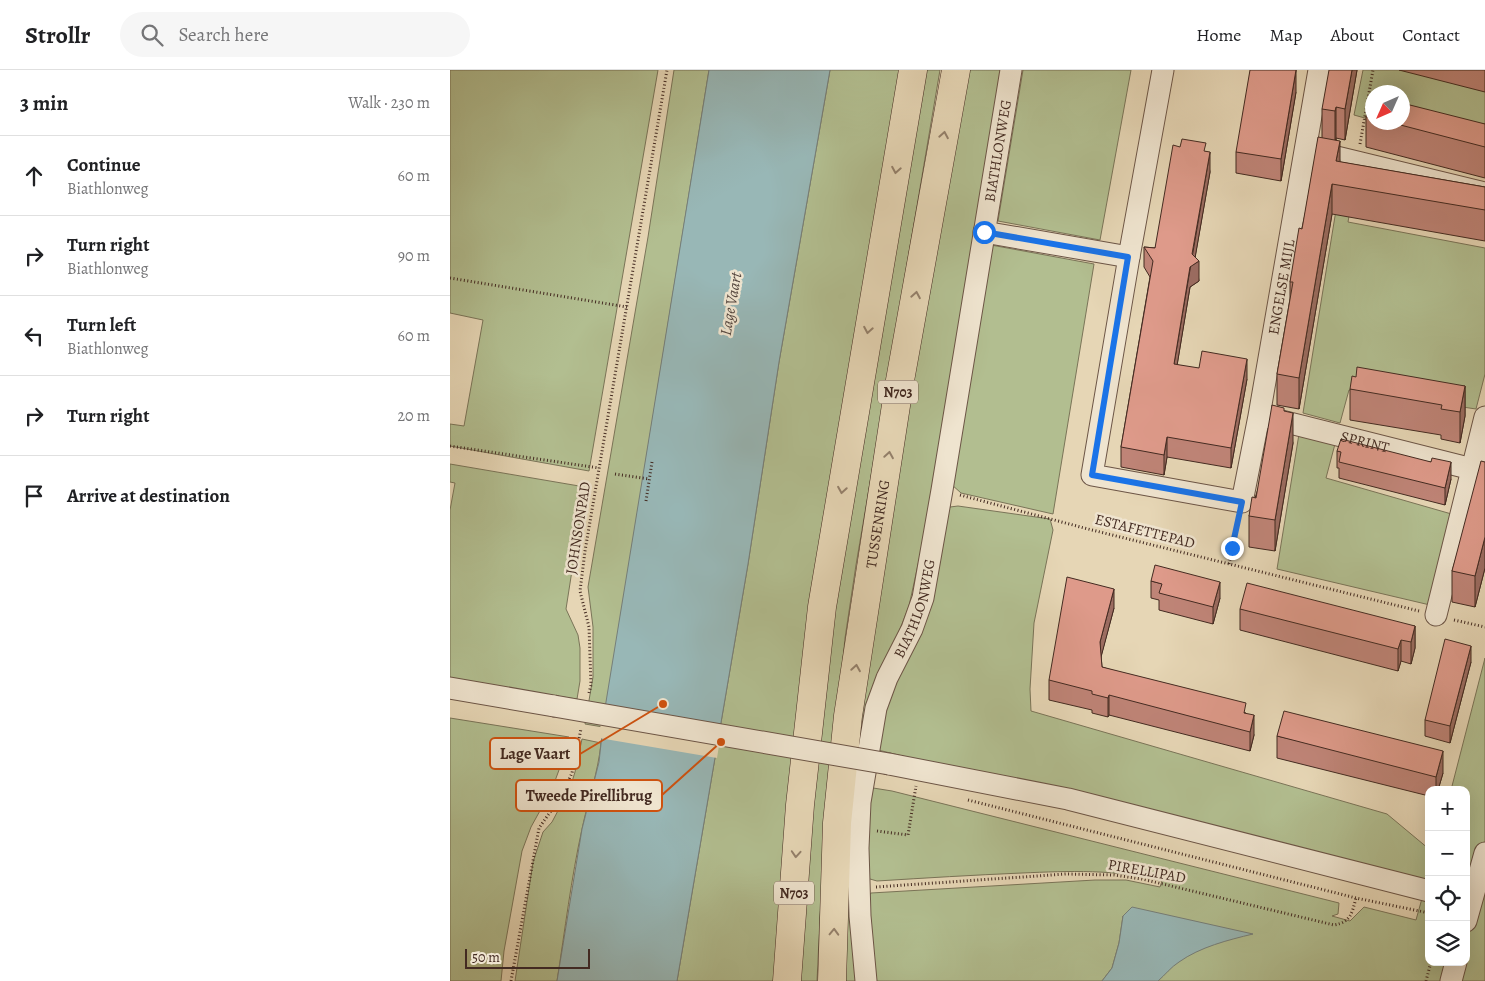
<!DOCTYPE html>
<meta charset="utf-8">
<style>
body{margin:0;font-family:Alegreya,serif;background:#f6f6f6;color:#202124}
.controls{position:absolute;right:15px;bottom:15px;display:grid;overflow:hidden;border-radius:10px;box-shadow:0 5px 20px #0002}
.controls button{width:45px;height:45px;display:grid;place-items:center;padding:0;border:0;border-bottom:1px solid #e0e0e0;background:#fff;color:#202124;font:25px sans-serif}
.compass{position:absolute;left:915px;top:15px;width:45px;height:45px;border-radius:50%;background:#fff;box-shadow:0 5px 20px #0002;rotate:225deg}
.scale{position:absolute;left:15px;bottom:12px;width:125px;box-sizing:border-box;padding-left:5px;border:2px solid #432a21;border-top:0;font-size:14px;line-height:18px;white-space:nowrap;color:#432a21;-webkit-text-stroke:4px #efe4cf;paint-order:stroke}
.stop{position:absolute;width:15px;height:15px;margin:-11px;border:4px solid #1a73e8;border-radius:50%;background:#fff}
.stop.end{background:#1a73e8;border-color:#fff;box-shadow:0 1px 5px #0008}
.list{margin:0;padding:0;list-style:none}
h2{display:flex;justify-content:space-between;align-items:center;height:65px;margin:0;padding:0 20px;font-size:21px}
h2 small{font-size:16px;font-weight:400;color:#757577}
.list li{display:grid;grid-template-columns:32px 1fr auto;gap:15px;align-items:center;box-sizing:border-box;height:80px;padding:0 20px;border-top:1px solid #e0e0e0}
.list b{display:block;font-size:19px;white-space:nowrap}
.list p{margin:0;font-size:16px;white-space:nowrap;color:#757577}
.list em{font-size:16px;font-style:normal;color:#757577}
.icon{flex:none;width:28px;height:28px;fill:none;stroke:currentColor;stroke-width:2;stroke-linecap:round;stroke-linejoin:round}
.map{position:relative;flex:none;width:1035px;height:911px;overflow:hidden}
header{display:flex;align-items:center;gap:30px;box-sizing:border-box;height:70px;padding:0 25px;background:#fff;border-bottom:1px solid #e0e0e0}
header strong{font-size:24px}
nav{display:flex;gap:28px;margin-inline-start:auto;font-size:18px}
.search{width:350px;height:45px;background:#f6f6f6;display:flex;align-items:center;gap:12px;box-sizing:border-box;padding:0 18px;border-radius:28px;color:#757577;font-size:19px}
main{display:flex}
aside{flex:1;background:#fff}
.map>svg:first-child{display:block}
.green{fill:#b2be90;stroke:#7a7458}
.water{fill:#98b7b6;stroke:#767f7a}
.pier{fill:#e6d6b5}
.lines{fill:none;stroke-linecap:round;stroke-linejoin:round}
.minor-casing{stroke:#6c5546;stroke-width:23}
.highway-casing{stroke:#432a21;stroke-width:29}
.path{stroke:#432a21;stroke-width:3;stroke-dasharray:1 2.5;stroke-linecap:butt}
.minor{stroke:#efe4cf;stroke-width:21}
.highway{stroke:#e6d6b5;stroke-width:28}
.minor-bridge-casing{stroke:#6c5546;stroke-width:23;stroke-linecap:butt}
.minor-bridge{stroke:#efe4cf;stroke-width:21}
.wall{fill:#bf8477;stroke:#432a21}
.shaded-wall{fill:#9b6c61;stroke:#432a21}
.building{fill:#de9a8a;stroke:#432a21}
.oneway{stroke:#94806b}
.route{stroke:#1a73e8;stroke-width:6}
.labels{text-anchor:middle;dominant-baseline:central;stroke-width:5;stroke-linejoin:round;paint-order:stroke}
.shield{fill:#efe4cf;stroke:#776255;stroke-width:1}
.shield-label{font-size:14px;font-weight:bold;fill:#432a21}
.street-label{font-size:15px;fill:#432a21;stroke:#efe4cf}
.water-label{font-size:16px;font-style:italic;fill:#54463f;stroke:#efe4cf}
.leader{fill:none;stroke:#cf520f;stroke-width:2}
.callout-dot{fill:#cf520f;stroke:#efe4cf;stroke-width:2}
.callout{fill:#efe4cf;stroke:#cf520f;stroke-width:2}
.callout-label{font-size:16px;text-anchor:middle;font-weight:bold;fill:#432a21}
</style>
<header>
<strong>Strollr</strong>
<div class="search"><svg class="icon" aria-label="search" viewBox="0 0 24 24"><circle cx="10" cy="10" r="6"/><path d="M15 15l6 6"/></svg>Search here</div>
<nav><a>Home</a><a>Map</a><a>About</a><a>Contact</a></nav>
</header>
<main>
<aside>
<h2>3 min<small>Walk · 230 m</small></h2>
<ul class="list">
<li><svg class="icon" aria-label="ahead" viewBox="0 0 24 24"><path d="M12 20V5M6 11l6-6 6 6"/></svg><div><b>Continue</b><p>Biathlonweg</p></div><em>60 m</em></li>
<li><svg class="icon" aria-label="right" viewBox="0 0 24 24"><path d="M7 20v-9h11M14 6l5 5-5 5"/></svg><div><b>Turn right</b><p>Biathlonweg</p></div><em>90 m</em></li>
<li><svg class="icon" aria-label="left" viewBox="0 0 24 24"><path d="M17 20v-9H6M10 6l-5 5 5 5"/></svg><div><b>Turn left</b><p>Biathlonweg</p></div><em>60 m</em></li>
<li><svg class="icon" aria-label="right" viewBox="0 0 24 24"><path d="M7 20v-9h11M14 6l5 5-5 5"/></svg><div><b>Turn right</b></div><em>20 m</em></li>
<li><svg class="icon" aria-label="arrive" viewBox="0 0 24 24"><path d="M6 21V4h12l-3 4 3 4H6"/></svg><div><b>Arrive at destination</b></div></li>
</ul>
</aside>
<div class="map">
<svg width="1035" height="911" viewBox="0 0 1035 911">
<rect width="100%" height="100%" fill="#e6d6b5"/>
<filter id="stains"><feTurbulence type="fractalNoise" baseFrequency=".004" numOctaves="4"/><feColorMatrix values="0 0 0 0 .2 0 0 0 0 .09 0 0 0 0 .02 0 0 0 .5 -.17"/></filter>
<radialGradient id="worn" r=".72"><stop offset=".6" stop-color="#630" stop-opacity="0"/><stop offset="1" stop-color="#630" stop-opacity=".3"/></radialGradient>
<g class="green">
<polygon points="0,0 208,0 139,401 0,376 0,354 14,356 33,250 0,243"/>
<polygon points="224,0 259,0 153,657 135,654 143,607 143,557 138,517 198,167"/>
<polygon points="380,0 450,0 328,911 227,911 298,494 329,292"/>
<polygon points="471,0 490,0 406,495 395,568 379,733 370,847 367,911 346,911 385,509"/>
<polygon points="515,0 556,0 490,394 459,536 418,641 409,674 411,637 433,472"/>
<polygon points="573,0 681,0 650,170 548,151"/>
<polygon points="913,0 1035,0 1035,80 952,52 952,22 922,22 922,50 904,45"/>
<polygon points="893,97 907,100 898,152 1035,178 1035,304 1026,339 899,320 890,353 853,343"/>
<polygon points="541,175 644,194 603,444 511,423 501,414"/>
<polygon points="849,364 885,374 876,408 1005,445 980,535 827,499"/>
<polygon points="0,394 135,417 116,539 128,565 130,578 130,611 127,629 0,611 0,440 5,413 0,412"/>
<path d="M 508,436 L 600,449 L 603,460 L 584,553 L 580,619 L 581,641 L 937,744 L 979,779 L 979,892 L 1016,892 L 1016,720 L 1001,720 L 1035,588 L 1035,911 L 680,911 L 673,846 L 669,873 L 662,898 L 652,911 L 421,911 L 416,830 L 421,823 L 645,810 L 676,810 L 710,817 L 712,811 C 666,799 619,801 572,803 C 524,805 475,808 427,811 L 420,809 L 416,805 L 417,717 L 442,721 L 889,833 L 888,844 L 882,846 L 900,851 L 914,837 L 966,850 L 976,814 L 424,679 L 496,444 L 500,437 Z"/>
<polygon points="0,648 119,667 116,681 102,719 81,757 72,781 54,881 51,911 0,911"/>
<path d="M 132,669 L 151,673 C 148,703 138,730 132,759 C 121,809 115,860 107,911 L 65,911 L 83,792 L 93,762 L 102,752 L 120,718 L 125,702 Z"/>
<polygon points="400,810 410,911 392,911 395,852"/>
</g>
<g class="water">
<polygon points="259,0 380,0 329,292 298,494 227,911 107,911 132,759 149,692 155,638"/>
<path d="M 682,837 L 803,864 C 778,870 750,877 729,892 C 721,897 715,905 708,911 L 652,911 L 662,898 L 669,873 L 673,846 Z"/>
</g>
<polygon class="pier" points="153,636 272,656 267,688 149,668"/>
<g class="lines">
<defs>
<g id="minor">
<path id="s1" d="M 713,0 L 679,187 L 642,405 L 792,432 L 809,346 L 869,0"/>
<polyline points="863,82 874,84 1035,123"/>
<polyline points="534,162 679,187"/>
<path id="s2" d="M 816,347 L 1022,399"/>
<polyline points="986,545 1035,347"/>
<polyline points="0,618 104,636"/>
<polyline points="439,694 618,729 979,821"/>
<polyline points="1016,851 1035,783"/>
<path id="s3" d="M 416,911 L 410,846 L 408,778 L 410,732 L 426,638 L 437,608 L 462,559 L 473,528 L 492,420 L 561,0"/>
<polyline points="1001,911 1006,892"/>
</g>
<g id="highway">
<polyline points="337,911 350,735 372,537 463,0"/>
<path id="s4" d="M 382,911 L 387,753 L 398,646 L 449,316 L 506,0"/>
</g>
</defs>
<use href="#minor" class="minor-casing"/>
<use href="#highway" class="highway-casing"/>
<g class="path">
<polyline points="910,74 923,0"/>
<polyline points="0,208 177,237"/>
<polyline points="0,376 149,398"/>
<polyline points="165,404 199,409"/>
<polyline points="510,425 638,459 969,541"/>
<polyline points="196,431 202,392"/>
<polyline points="779,494 788,450"/>
<polyline points="1004,550 1035,557"/>
<polyline points="139,623 141,615 139,557 130,521 135,481 217,0"/>
<polyline points="518,730 906,828 979,843"/>
<polyline points="427,761 458,765 466,716"/>
<path d="M 426,817 L 616,804 L 664,805 L 692,809 L 884,855 C 901,852 902,843 906,828"/>
<polyline points="61,911 89,758 112,725 122,703 131,659"/>
<polyline points="976,911 981,892"/>
</g>
<use href="#minor" class="minor"/>
<use href="#highway" class="highway"/>
<defs>
<polyline id="minor-bridge" points="104,636 439,694"/>
</defs>
<use href="#minor-bridge" class="minor-bridge-casing"/>
<use href="#minor-bridge" class="minor-bridge"/>
</g>
<g class="wall">
<polygon points="907,0 895,70 886,68 890,92 1035,117 1035,171 882,144 849,339 827,335 827,304 840,229 840,212 872,68 872,39"/>
<polygon points="949,0 1035,0 1035,22"/>
<polygon points="846,22 831,111 786,103 786,82"/>
<polygon points="922,34 922,52 1035,54 1035,108 916,77 916,47"/>
<polygon points="756,81 760,102 745,187 749,211 740,217 727,295 797,309 781,398 717,387 714,405 671,397 671,377 700,207 694,197 694,177 705,178"/>
<polygon points="1015,316 1015,346 1010,373 991,369 991,365 900,350 900,319"/>
<polygon points="834,341 843,373 825,481 799,477 799,446"/>
<polygon points="887,381 981,392 1001,409 995,435 889,408 889,398 887,398"/>
<polygon points="1035,392 1035,498 1025,537 1002,532 1002,501"/>
<polygon points="701,511 770,528 763,554 709,540 709,530 701,528"/>
<polygon points="664,538 651,586 652,597 796,643 804,665 800,681 659,645 658,647 642,643 642,640 599,630 599,610"/>
<polygon points="790,539 965,556 965,578 961,594 951,591 948,601 790,560"/>
<polygon points="1021,592 1000,673 975,666 975,650"/>
<polygon points="827,666 993,703 988,720 979,720 979,726 827,688"/>
</g>
<g class="shaded-wall">
<polygon points="846,0 846,22 831,111 831,89"/>
<polygon points="902,0 907,0 895,70 895,39"/>
<polygon points="886,37 886,68 885,72 885,41"/>
<polygon points="890,71 890,101 886,91"/>
<polygon points="760,82 760,102 744,194 749,191 749,211 740,217 724,314 724,294"/>
<polygon points="882,114 882,144 849,339 849,308"/>
<polygon points="797,289 797,309 781,398 781,378"/>
<polygon points="1015,316 1015,346 1010,373 1010,342"/>
<polygon points="843,343 843,373 825,481 825,450"/>
<polygon points="717,367 717,387 714,405 714,385"/>
<polygon points="1001,392 1001,409 995,435 995,418"/>
<polygon points="1035,467 1035,498 1025,537 1025,506"/>
<polygon points="770,512 770,528 763,554 763,537"/>
<polygon points="664,519 664,538 650,591 650,572"/>
<polygon points="965,556 965,578 961,594 961,572"/>
<polygon points="951,570 951,591 948,601 948,579"/>
<polygon points="1021,576 1021,592 1000,673 1000,656"/>
<polygon points="659,625 659,645 658,647 658,628"/>
<polygon points="804,645 804,665 800,681 800,662"/>
<polygon points="993,681 993,703 988,720 986,720 986,707"/>
</g>
<g class="building">
<polygon points="800,0 846,0 831,89 786,82"/>
<polygon points="879,0 902,0 895,39 886,37 885,41 872,39"/>
<polygon points="952,33 1035,54 1035,77 939,52 952,52"/>
<polygon points="919,34 922,35 922,34 922,48 916,47"/>
<polygon points="868,67 890,71 886,91 1035,117 1035,140 882,114 849,308 827,304 843,212 840,212 849,158 852,159"/>
<polygon points="732,69 756,73 754,81 760,82 742,184 749,191 740,197 724,294 749,298 752,281 797,289 781,378 717,367 714,385 671,377 703,191 694,177 705,178 723,75 730,77"/>
<polygon points="907,297 1015,316 1010,342 991,339 992,335 900,319 902,306 906,307"/>
<polygon points="822,335 834,338 834,341 843,343 825,450 799,446 802,427 806,428"/>
<polygon points="891,369 981,392 982,388 1001,392 995,418 889,392 891,382 887,381"/>
<polygon points="1031,391 1035,392 1035,467 1025,506 1002,501"/>
<polygon points="705,495 770,512 763,537 709,523 712,514 701,511"/>
<polygon points="617,507 664,519 650,572 652,597 796,633 794,643 804,645 800,662 659,625 658,628 642,624 642,621 599,610"/>
<polygon points="797,513 965,556 961,572 951,570 948,579 790,539"/>
<polygon points="995,569 1021,576 1000,656 975,650"/>
<polygon points="834,641 993,681 986,707 827,666"/>
</g>
<defs><path id="oneway-chevron" d="M-2-3.5L2.5 0L-2 3.5" fill="none" stroke-width="1.6" stroke-linecap="round" stroke-linejoin="round" transform="scale(1.25)"/></defs>
<g class="oneway">
<use href="#oneway-chevron" transform="translate(494 65) rotate(-80)"/>
<use href="#oneway-chevron" transform="translate(446 100) rotate(100)"/>
<use href="#oneway-chevron" transform="translate(466 225) rotate(-80)"/>
<use href="#oneway-chevron" transform="translate(418 260) rotate(100)"/>
<use href="#oneway-chevron" transform="translate(439 385) rotate(-81)"/>
<use href="#oneway-chevron" transform="translate(392 420) rotate(99)"/>
<use href="#oneway-chevron" transform="translate(406 598) rotate(-81)"/>
<use href="#oneway-chevron" transform="translate(346 784) rotate(94)"/>
<use href="#oneway-chevron" transform="translate(384 862) rotate(-88)"/>
</g>
<g class="lines">
<polyline class="route" points="534,162 678,187 642,405 792,432 782,478"/>
</g>
<g class="labels">
<g class="shield">
<rect x="428" y="310.5" width="40" height="23" rx="4"/>
<rect x="324" y="811.5" width="40" height="23" rx="4"/>
</g>
<g class="shield-label">
<text x="448" y="322">N703</text>
<text x="344" y="823">N703</text>
</g>
<g class="street-label">
<text stroke="none"><textPath href="#s3" startOffset="848">BIATHLONWEG</textPath></text>
<text stroke="none"><textPath href="#s1" startOffset="782">ENGELSE MIJL</textPath></text>
<text stroke="none"><textPath href="#s2" startOffset="102">SPRINT</textPath></text>
<text stroke="none"><textPath href="#s4" startOffset="460">TUSSENRING</textPath></text>
<text transform="translate(128 458) rotate(-81)">JOHNSONPAD</text>
<text transform="translate(695 461) rotate(14)">ESTAFETTEPAD</text>
<text stroke="none"><textPath href="#s3" startOffset="382">BIATHLONWEG</textPath></text>
<text transform="translate(697 801) rotate(10)">PIRELLIPAD</text>
</g>
<g class="water-label">
<text transform="translate(281 234) rotate(-80)">Lage Vaart</text>
</g>
</g>
<path class="leader" d="M213 634L130 684M271 672L212 725"/>
<g class="callout-dot">
<circle cx="213" cy="634" r="5"/>
<circle cx="271" cy="672" r="5"/>
</g>
<g class="callout">
<rect x="40" y="668" width="90" height="31" rx="5"/>
<rect x="66" y="710" width="146" height="31" rx="5"/>
</g>
<g class="callout-label">
<text x="85" y="689">Lage Vaart</text>
<text x="139" y="731">Tweede Pirellibrug</text>
</g>
<rect width="100%" height="100%" filter="url(#stains)"/>
<rect width="100%" height="100%" fill="url(#worn)"/>
</svg>
<div class="controls">
<button>+</button>
<button>−</button>
<button><svg class="icon" aria-label="locate" viewBox="0 0 24 24"><circle cx="12" cy="12" r="6"/><path d="M12 2v4M12 18v4M2 12h4M18 12h4"/></svg></button>
<button><svg class="icon" aria-label="layers" viewBox="0 0 24 24"><path d="M12 4l9 5-9 5-9-5zM3 14l9 5 9-5"/></svg></button>
</div>
<svg class="compass" viewBox="-18 -18 36 36"><path d="M0-13l5 13h-10z" fill="#e53935"/><path d="M0 13l5-13h-10z" fill="#757577"/></svg>
<div class="scale">50 m</div>
<div class="stop" style="left:534px;top:162px"></div>
<div class="stop end" style="left:782px;top:478px"></div>
</div>
</main>
